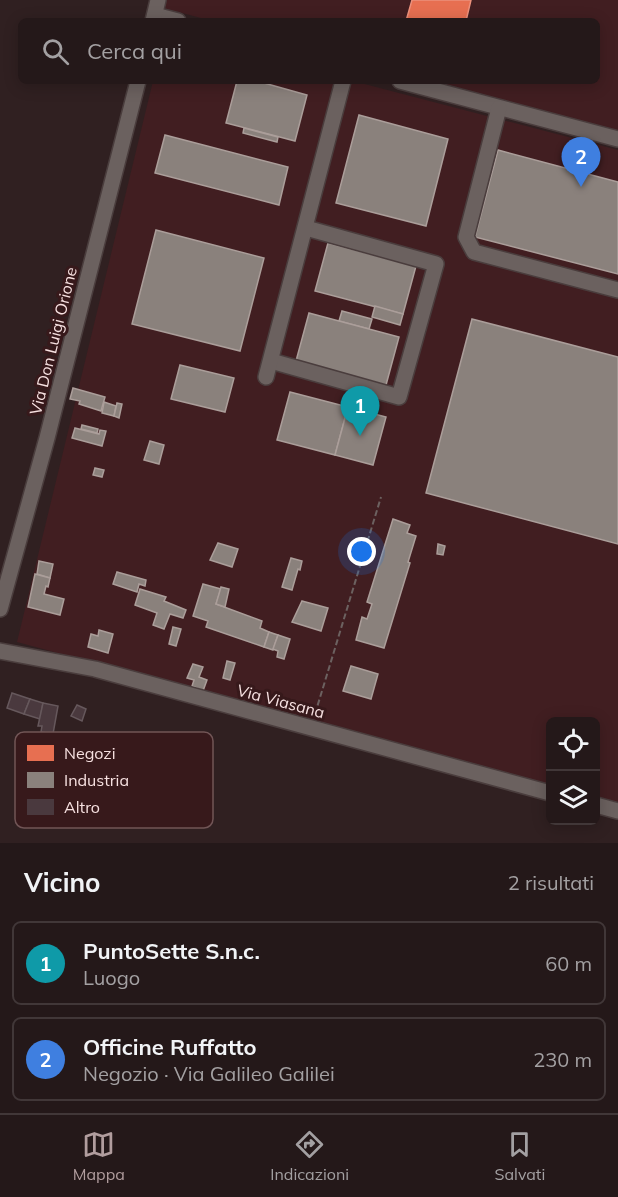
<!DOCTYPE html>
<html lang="it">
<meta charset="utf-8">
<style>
body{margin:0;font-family:Mulish,sans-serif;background:#302526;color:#f1f3f6}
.controls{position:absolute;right:18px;bottom:18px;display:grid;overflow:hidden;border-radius:9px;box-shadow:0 3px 15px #0003}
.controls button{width:54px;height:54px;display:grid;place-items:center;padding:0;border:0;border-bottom:2px solid #413738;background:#241819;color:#f1f3f6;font:30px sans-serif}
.you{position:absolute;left:362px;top:552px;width:21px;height:21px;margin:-15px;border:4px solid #fff;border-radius:50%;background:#1a73e8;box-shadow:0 0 0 9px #1a73e833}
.badge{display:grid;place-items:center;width:39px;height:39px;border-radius:50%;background:#b19d9e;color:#fff;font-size:20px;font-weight:700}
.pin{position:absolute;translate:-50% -50px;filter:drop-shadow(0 2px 3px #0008)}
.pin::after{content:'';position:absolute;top:32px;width:21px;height:18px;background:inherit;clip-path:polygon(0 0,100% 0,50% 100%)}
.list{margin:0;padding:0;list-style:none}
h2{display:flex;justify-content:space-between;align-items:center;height:78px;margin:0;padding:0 24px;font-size:26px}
h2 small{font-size:20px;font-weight:400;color:#a3a0a2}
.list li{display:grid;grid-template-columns:39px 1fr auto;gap:18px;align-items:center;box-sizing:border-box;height:84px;margin:0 12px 12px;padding:0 12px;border:2px solid #413738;border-radius:9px}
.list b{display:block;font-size:22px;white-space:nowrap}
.list p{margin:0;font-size:20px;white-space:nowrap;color:#a3a0a2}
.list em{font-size:20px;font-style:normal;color:#a3a0a2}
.icon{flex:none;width:33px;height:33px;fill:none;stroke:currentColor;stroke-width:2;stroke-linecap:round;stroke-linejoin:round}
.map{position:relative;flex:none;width:618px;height:843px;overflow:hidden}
.search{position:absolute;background:#241819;box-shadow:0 3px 15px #0003;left:18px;right:18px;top:18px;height:66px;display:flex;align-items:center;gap:15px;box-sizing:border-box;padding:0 21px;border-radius:9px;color:#a3a0a2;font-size:22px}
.sheet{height:270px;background:#241819}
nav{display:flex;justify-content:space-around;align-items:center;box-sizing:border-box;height:84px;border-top:2px solid #413738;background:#241819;font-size:16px;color:#a3a0a2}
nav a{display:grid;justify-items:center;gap:3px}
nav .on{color:#b19d9e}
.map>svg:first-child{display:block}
.built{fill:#411e21}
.shops{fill:#e76f51;stroke:#ec917c;stroke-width:1.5}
.industry{fill:#8a817c;stroke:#ab9e9a;stroke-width:1.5}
.building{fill:#4a393e;stroke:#66585c;stroke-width:1.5}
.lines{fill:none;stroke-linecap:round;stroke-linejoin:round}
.minor-casing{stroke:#4a3d3d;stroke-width:18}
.path{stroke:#6c6160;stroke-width:2;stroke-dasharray:6 3;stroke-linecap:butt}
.minor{stroke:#6b615f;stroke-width:15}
.labels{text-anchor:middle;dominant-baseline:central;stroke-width:6;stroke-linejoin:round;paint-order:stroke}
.street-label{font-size:16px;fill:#f7e1e1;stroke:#37191b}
.key{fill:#37191b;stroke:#715556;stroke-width:1.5}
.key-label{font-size:16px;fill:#f7e1e1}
</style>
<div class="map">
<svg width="618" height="843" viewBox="0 0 618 843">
<rect width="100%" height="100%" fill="#302021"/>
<g class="built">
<polygon points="162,0 618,0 618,131 434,81 597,81 597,21 212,21 160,7"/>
<polygon points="153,81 353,81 618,150 618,804 596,798 596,722 550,722 550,786 17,642"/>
</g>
<polygon class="shops" points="412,0 471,0 466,21 406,21"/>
<g class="industry">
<polygon points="237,81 257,81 307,95 295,141 226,123"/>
<polygon points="359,115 448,139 426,226 336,203"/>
<polygon points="244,128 278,137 277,142 243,133"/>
<polygon points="165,135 288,167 279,205 155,173"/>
<polygon points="498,150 618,182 618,274 475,237"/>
<polygon points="156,230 264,258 240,351 132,324"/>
<polygon points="328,243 416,266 403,314 315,291"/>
<polygon points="375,306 403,314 400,325 372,317"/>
<polygon points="342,311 372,319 369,329 339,321"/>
<polygon points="309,313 399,337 386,385 296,361"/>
<polygon points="472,319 618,357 618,544 426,493"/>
<polygon points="180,365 234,378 225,412 171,399"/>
<polygon points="73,388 105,397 101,411 79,404 80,401 70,399"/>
<polygon points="290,392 348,407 335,455 277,440"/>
<polygon points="104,402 116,406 114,416 102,413"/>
<polygon points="117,403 122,404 119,418 114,416"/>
<polygon points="348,407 386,417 373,465 335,455"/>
<polygon points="82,425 98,429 97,433 81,429"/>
<polygon points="75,428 99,434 100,430 106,431 102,446 72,438"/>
<polygon points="150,441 164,445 159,464 144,460"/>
<polygon points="95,468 104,470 102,477 93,475"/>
<polygon points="393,519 410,525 407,533 416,536 408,562 410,563 384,648 356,640 362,617 367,619 372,604 367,602"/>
<polygon points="218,543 238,549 232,567 210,560"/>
<polygon points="438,544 445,546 443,555 437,554"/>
<polygon points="291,558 302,561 300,570 298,569 292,590 282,587"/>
<polygon points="39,561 53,564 50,578 37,574"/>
<polygon points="117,572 146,580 145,586 139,584 137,592 113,584"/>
<polygon points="35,574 50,578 48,587 46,586 44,594 64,599 60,615 28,607"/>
<polygon points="203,584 221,589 216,604 262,621 260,628 269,632 264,647 206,627 208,621 193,616"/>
<polygon points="221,587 229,589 225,607 216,604"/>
<polygon points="140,589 166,597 164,601 186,610 183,618 170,614 164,629 153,625 157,613 135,605"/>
<polygon points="302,601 328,608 321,631 292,622"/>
<polygon points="173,627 181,629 176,646 169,644"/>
<polygon points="99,630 113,634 108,653 88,647 91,634 98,636"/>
<polygon points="269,632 278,635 273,650 264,647"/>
<polygon points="278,635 290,639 284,659 277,657 278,651 273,649"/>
<polygon points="227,661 235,663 230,680 223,678"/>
<polygon points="193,664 203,667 199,677 207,680 203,691 192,686 194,680 187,678"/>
<polygon points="351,666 378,674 371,699 343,691"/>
</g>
<g class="building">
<polygon points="12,693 30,699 24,714 7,708"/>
<polygon points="30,699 43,703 40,719 24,714"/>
<polygon points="43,703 58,706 53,734 41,732 42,726 38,726"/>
<polygon points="77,705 86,709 82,721 71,716"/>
</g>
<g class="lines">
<defs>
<g id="minor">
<polyline points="155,15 178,21"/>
<polyline points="153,21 158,0"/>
<polyline points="400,81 618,139"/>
<polyline points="499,108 466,237 474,252 618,290"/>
<polyline points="271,361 399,397 436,264 306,228"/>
<polyline points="266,377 343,81"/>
<polyline points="0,609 47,438 138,81"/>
<polyline points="0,651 95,669 550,793"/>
<polyline points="596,805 618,811"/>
</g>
</defs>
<use href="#minor" class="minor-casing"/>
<polyline class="path" points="315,714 381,497"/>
<use href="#minor" class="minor"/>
</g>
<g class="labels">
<g class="street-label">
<text transform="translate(53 341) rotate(-76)">Via Don Luigi Orione</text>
<text transform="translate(281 701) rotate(15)">Via Viasana</text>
</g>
</g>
<rect x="15" y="732" width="198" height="96" rx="9" class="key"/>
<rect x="27" y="745" width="27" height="16" fill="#e76f51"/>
<rect x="27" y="772" width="27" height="16" fill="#8a817c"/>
<rect x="27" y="799" width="27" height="16" fill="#4a393e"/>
<g class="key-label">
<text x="64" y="759">Negozi</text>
<text x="64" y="786">Industria</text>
<text x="64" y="813">Altro</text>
</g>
</svg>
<div class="controls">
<button><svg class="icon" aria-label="locate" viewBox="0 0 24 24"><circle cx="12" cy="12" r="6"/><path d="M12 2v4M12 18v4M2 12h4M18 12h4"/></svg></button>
<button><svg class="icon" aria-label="layers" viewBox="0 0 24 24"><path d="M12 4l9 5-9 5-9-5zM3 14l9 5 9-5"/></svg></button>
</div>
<div class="you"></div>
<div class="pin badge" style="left:360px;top:436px;background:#0f9aa8">1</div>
<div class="pin badge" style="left:581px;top:187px;background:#3f7fe0">2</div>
<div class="search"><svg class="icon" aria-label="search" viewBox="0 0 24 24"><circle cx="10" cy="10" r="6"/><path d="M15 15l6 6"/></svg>Cerca qui</div>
</div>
<section class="sheet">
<h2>Vicino<small>2 risultati</small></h2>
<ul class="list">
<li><span class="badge" style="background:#0f9aa8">1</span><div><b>PuntoSette S.n.c.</b><p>Luogo</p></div><em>60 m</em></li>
<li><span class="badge" style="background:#3f7fe0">2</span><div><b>Officine Ruffatto</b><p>Negozio · Via Galileo Galilei</p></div><em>230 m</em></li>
</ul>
</section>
<nav>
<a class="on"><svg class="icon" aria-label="map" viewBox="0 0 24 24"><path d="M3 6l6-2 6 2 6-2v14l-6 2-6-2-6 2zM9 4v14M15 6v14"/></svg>Mappa</a>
<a><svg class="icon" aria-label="directions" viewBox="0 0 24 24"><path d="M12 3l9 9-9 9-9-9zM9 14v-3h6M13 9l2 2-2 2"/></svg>Indicazioni</a>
<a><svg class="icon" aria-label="saved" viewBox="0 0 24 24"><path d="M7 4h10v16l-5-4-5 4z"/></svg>Salvati</a>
</nav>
